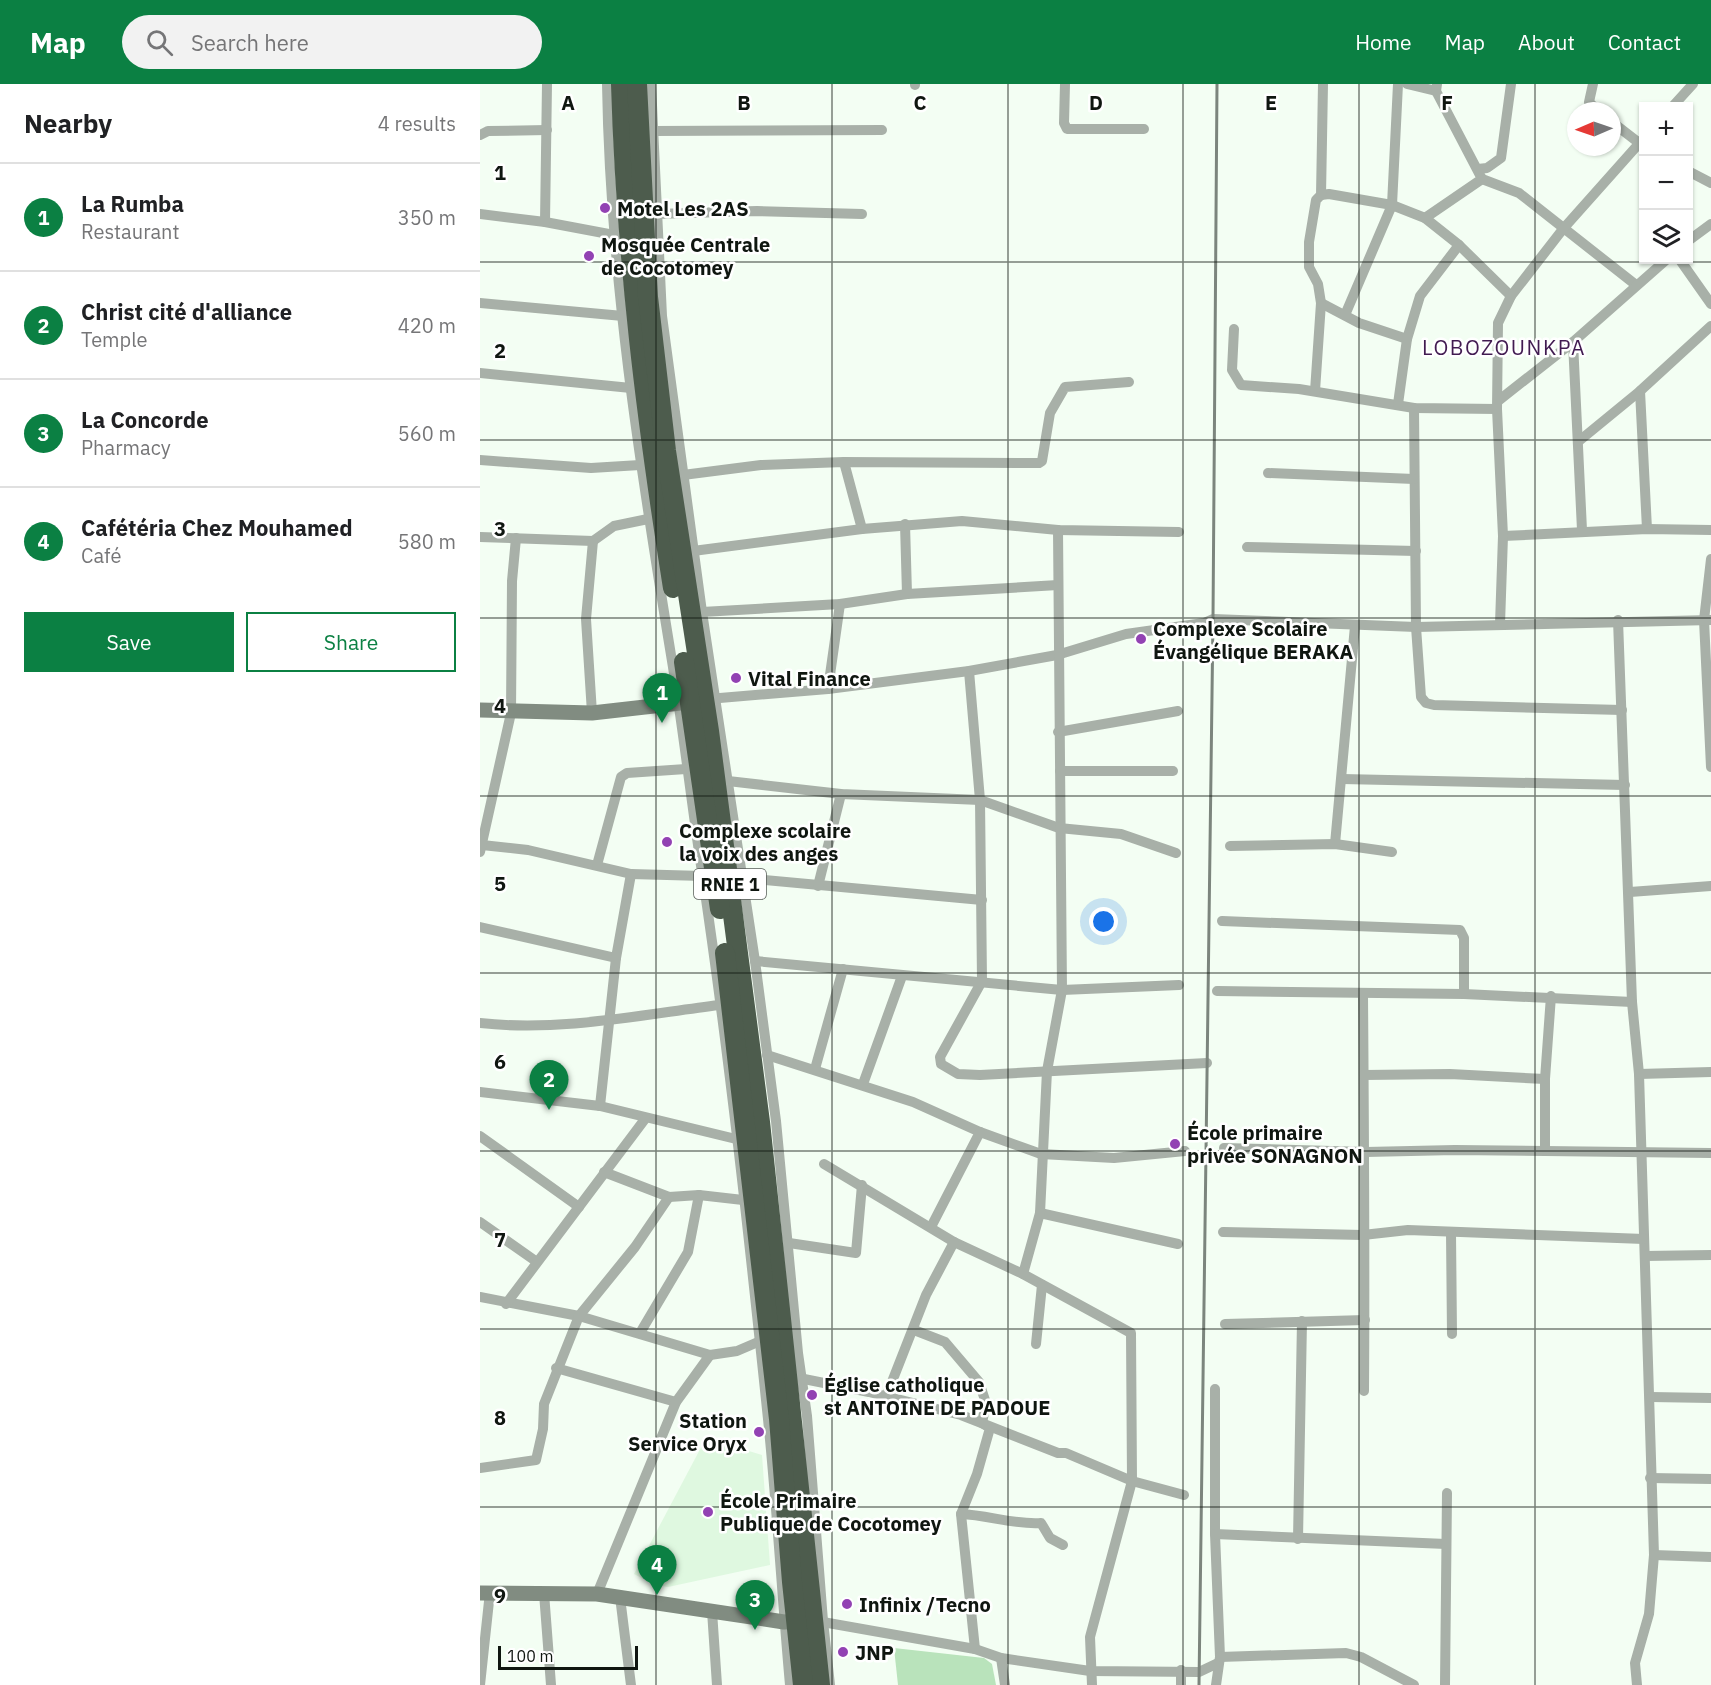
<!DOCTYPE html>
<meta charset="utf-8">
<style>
body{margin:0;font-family:"IBM Plex Sans",sans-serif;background:#f2f2f2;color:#202124}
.controls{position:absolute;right:18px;top:18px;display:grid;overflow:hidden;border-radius:0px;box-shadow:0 2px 4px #0004}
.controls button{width:54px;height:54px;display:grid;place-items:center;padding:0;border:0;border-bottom:2px solid #e0e0e0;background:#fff;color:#202124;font:30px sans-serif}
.compass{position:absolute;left:1087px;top:18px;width:54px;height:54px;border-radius:50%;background:#fff;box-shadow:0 2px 4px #0004;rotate:268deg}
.scale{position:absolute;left:18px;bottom:15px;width:140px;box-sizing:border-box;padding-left:6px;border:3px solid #0f1610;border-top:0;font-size:16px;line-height:21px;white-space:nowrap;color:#0f1610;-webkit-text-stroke:4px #fff;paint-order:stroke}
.you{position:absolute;left:624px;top:838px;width:21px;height:21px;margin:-15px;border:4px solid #fff;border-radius:50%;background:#1a73e8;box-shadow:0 0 0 9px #1a73e833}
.badge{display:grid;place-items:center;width:39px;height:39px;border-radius:50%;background:#0b8043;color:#fff;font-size:20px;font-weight:700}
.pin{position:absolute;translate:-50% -50px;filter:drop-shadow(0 2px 3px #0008)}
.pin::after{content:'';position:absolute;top:32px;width:21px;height:18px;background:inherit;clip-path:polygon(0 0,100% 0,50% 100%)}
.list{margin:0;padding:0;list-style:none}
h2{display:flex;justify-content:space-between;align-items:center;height:78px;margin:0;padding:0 24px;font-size:26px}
h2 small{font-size:20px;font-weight:400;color:#757577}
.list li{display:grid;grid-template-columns:39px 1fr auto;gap:18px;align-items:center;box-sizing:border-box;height:108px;padding:0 24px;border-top:2px solid #e0e0e0}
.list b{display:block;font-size:22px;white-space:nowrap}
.list p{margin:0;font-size:20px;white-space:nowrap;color:#757577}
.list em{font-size:20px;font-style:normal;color:#757577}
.actions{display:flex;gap:12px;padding:18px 24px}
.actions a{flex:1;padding:14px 0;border:2px solid #0b8043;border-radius:0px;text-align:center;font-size:21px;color:#0b8043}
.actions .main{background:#0b8043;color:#fff}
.icon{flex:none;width:33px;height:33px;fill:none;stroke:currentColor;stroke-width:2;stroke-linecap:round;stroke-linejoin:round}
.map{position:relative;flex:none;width:1231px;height:1601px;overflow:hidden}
header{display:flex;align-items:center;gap:36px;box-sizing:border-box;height:84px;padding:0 30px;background:#0b8043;color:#fff}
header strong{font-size:28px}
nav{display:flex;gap:33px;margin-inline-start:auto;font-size:21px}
.search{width:420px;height:54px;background:#f2f2f2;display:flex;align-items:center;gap:15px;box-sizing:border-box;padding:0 21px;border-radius:33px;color:#757577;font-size:22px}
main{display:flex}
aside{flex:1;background:#fff}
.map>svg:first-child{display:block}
.built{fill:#dff8e0}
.green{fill:#b9e3bb}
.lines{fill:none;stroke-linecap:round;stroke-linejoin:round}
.street{stroke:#a8b0a8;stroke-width:10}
.secondary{stroke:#818c81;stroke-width:15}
.highway{stroke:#4d5c4d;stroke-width:20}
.rail{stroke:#7c857d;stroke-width:3}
.grid{fill:none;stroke:#0f1610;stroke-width:1.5;stroke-opacity:0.55}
.poi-dot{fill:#9242b3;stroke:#fff;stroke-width:2}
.labels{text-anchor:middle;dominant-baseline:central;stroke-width:5;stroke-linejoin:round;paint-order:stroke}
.shield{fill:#fff;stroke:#575c58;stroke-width:1.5}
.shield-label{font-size:18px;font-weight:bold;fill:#0f1610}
.poi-label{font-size:20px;font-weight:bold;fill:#0f1610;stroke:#fff;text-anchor:start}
.neighbourhood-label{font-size:21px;letter-spacing:1.5px;fill:#411b51;stroke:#fff}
.grid-label{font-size:20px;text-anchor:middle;font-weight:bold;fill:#0f1610;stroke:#fff;stroke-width:5;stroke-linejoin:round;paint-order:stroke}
</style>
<header>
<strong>Map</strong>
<div class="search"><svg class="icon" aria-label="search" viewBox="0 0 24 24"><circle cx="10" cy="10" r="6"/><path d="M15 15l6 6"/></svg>Search here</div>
<nav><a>Home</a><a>Map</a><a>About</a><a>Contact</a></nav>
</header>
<main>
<aside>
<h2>Nearby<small>4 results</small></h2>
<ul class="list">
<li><span class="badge">1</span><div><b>La Rumba</b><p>Restaurant</p></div><em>350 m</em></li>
<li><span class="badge">2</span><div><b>Christ cité d'alliance</b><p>Temple</p></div><em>420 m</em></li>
<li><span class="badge">3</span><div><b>La Concorde</b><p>Pharmacy</p></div><em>560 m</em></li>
<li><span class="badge">4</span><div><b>Cafétéria Chez Mouhamed</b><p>Café</p></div><em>580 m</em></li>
</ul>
<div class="actions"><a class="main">Save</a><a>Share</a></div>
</aside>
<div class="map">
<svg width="1231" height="1601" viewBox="0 0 1231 1601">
<rect width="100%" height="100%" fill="#f3fef3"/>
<polygon class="built" points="226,1354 282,1371 290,1481 188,1503 175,1501 154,1490"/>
<polygon class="green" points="414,1564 504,1574 512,1580 516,1601 418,1601"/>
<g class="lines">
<g class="street">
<path d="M 127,0 C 130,192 160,382 191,571 C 203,643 211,716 222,788 C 249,969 269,1152 288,1335 C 297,1423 302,1512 310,1601"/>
<polyline points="171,0 182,232 222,528 275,877 296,1037 318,1269 327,1332 343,1537 350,1601"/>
<polyline points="435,0 435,1"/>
<polyline points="585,0 584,39 587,45 664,45"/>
<polyline points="927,0 956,7"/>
<polyline points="1113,0 1109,18 1118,27"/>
<polyline points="1193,22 1213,0"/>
<polyline points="1132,38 1163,62"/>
<polyline points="173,47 402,46"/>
<polyline points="0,51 8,47 67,46"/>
<polyline points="998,85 1007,84 1021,74 1031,0"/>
<polyline points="1208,87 1231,99"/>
<polyline points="1002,95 1039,109 1156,201"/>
<polyline points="841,111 849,110 912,121 918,0"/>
<polyline points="0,130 65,138 134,151"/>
<polyline points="176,130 277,127 382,130"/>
<polyline points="945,134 1002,95 956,7 957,0"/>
<polyline points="65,138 67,0"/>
<polyline points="1208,157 1231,140"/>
<polyline points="1200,176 1231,220"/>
<polyline points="0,219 143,232"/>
<polyline points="841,219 879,239 927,255"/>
<polyline points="865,231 912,121 945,134 979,161 1031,212"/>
<polyline points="754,245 752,286 761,301 819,305 934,324 1017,325"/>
<polyline points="1093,258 1102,446"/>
<polyline points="0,289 151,304"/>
<polyline points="835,307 841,219 838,200 829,183 829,158 836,116 841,111 843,0"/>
<polyline points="1160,307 1167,445"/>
<polyline points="1018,317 1093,258 1186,176"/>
<polyline points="918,320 927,255 940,212 979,161"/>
<polyline points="934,324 936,543 941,613 946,619 954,621 1142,626"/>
<polyline points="1099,357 1160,307 1231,242"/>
<polyline points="0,376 111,384 160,381"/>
<polyline points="364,378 382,445"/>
<polyline points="788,389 934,395"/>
<polyline points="203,391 281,381 364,378 559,379 562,377 570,329 585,303 649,298"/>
<polyline points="425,440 427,510"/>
<polyline points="1023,452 1167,445 1231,446"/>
<polyline points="0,453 113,457 134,442 168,435"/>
<polyline points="767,463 936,467"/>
<polyline points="213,467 382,445 482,437 578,446 699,448"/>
<polyline points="1231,475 1224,536 1231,683"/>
<polyline points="222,528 360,520 427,510 578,501"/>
<polyline points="1138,536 1152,918 1159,990 1174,1471 1169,1530 1155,1579 1157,1601"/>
<polyline points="1020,540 1023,452 1017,325 1018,239 1031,212 1083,145 1164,54"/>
<polyline points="489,587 500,716 502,897 460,973 461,980 478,990 500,991 727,979"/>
<polyline points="348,605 360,520"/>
<polyline points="228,615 348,605 489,587 577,571 646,550 724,539 733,535 936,543 1231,536"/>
<polyline points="112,629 106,535 113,457"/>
<polyline points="578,648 698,627"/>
<polyline points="580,687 693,687"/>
<polyline points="862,695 1145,701"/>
<polyline points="248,697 361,710 500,716 579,744 641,750 696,769"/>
<polyline points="855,760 875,542"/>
<polyline points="2,761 48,766 151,790 223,792"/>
<polyline points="750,762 855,760 912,768"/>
<polyline points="0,768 31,629 32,497 36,454"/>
<polyline points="117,781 141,693 147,689 206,685"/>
<polyline points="262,794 502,816"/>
<polyline points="338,802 361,710"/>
<polyline points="1150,808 1231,802"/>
<polyline points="742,837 980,846 984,854 984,910"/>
<polyline points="0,843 136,874"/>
<polyline points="275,877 582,906 699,901"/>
<polyline points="737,907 984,910 1152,918"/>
<path d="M 883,910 C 884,1042 885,1175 884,1307"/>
<path d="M 0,939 C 79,948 160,931 239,921"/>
<polyline points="287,971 433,1018 500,1048 561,1070 634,1074 705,1067"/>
<polyline points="335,985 363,885"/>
<polyline points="1159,990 1231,988"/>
<polyline points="884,991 970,990 1065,995"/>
<polyline points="383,1000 422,892"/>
<polyline points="0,1008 120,1022 256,1055"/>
<polyline points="120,1022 136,874 151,790"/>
<polyline points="0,1052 99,1123"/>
<polyline points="744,1064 886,1068 975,1066 1231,1069"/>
<polyline points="1065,1066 1065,995 1071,912"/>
<polyline points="344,1080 474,1158 543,1190 651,1249 652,1397 610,1553 612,1601"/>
<polyline points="124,1088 189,1113 219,1111 263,1116"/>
<polyline points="560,1129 698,1160"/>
<polyline points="0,1138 57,1178"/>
<polyline points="451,1143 500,1048"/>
<polyline points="743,1148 883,1151 928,1146 1164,1155"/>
<polyline points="971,1149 972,1250"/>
<polyline points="309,1159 376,1169 382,1101"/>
<polyline points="1165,1172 1231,1171"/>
<polyline points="543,1190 560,1129 567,987 582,906 578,446"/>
<polyline points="0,1213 99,1232 230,1271 257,1267 278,1258"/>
<polyline points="26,1220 165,1035"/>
<polyline points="745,1240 885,1236"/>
<polyline points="434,1246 465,1258 499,1298 506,1319 502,1339 510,1344 497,1390 481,1430 495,1565"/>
<polyline points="160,1249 208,1168 219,1111"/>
<polyline points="556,1260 562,1201"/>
<polyline points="76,1284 196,1318"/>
<polyline points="324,1295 389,1308 481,1331 578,1369 586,1369 652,1397 704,1411"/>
<polyline points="735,1305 735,1450 740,1573 736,1601"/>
<polyline points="406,1313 446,1211 474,1158"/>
<polyline points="1171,1313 1231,1314"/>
<polyline points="0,1384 56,1376 63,1345 64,1320 99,1232 155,1163 189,1113"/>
<polyline points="1170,1394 1231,1395"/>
<path d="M 481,1430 C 508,1431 534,1441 561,1439 L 570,1454 L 583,1461"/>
<polyline points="735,1450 966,1460"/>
<polyline points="818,1455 822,1237"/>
<polyline points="1174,1471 1231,1473"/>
<polyline points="64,1509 71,1601"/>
<polyline points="117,1510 196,1318 230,1271"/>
<polyline points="140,1513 151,1601"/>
<polyline points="232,1527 237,1601"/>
<polyline points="337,1537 495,1565 521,1574 610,1587 719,1588 738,1579"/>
<polyline points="740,1573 866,1569 881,1573 934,1601"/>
<polyline points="521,1574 525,1601"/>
<polyline points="0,1601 10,1508"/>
<polyline points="701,1601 701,1586"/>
<polyline points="965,1601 967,1409"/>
</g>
<g class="secondary">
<polyline points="0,626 112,629 218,617"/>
<polyline points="0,1509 117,1510 304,1538 325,1537"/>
</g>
<g class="highway">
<path d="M 141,0 C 146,172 166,334 193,504"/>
<polyline points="157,0 168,213 186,367 229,647 280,1038 340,1601"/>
<polyline points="204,578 240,825"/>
<polyline points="245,869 299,1335 312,1498 323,1601"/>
</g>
<polyline class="rail" points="719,1601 733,535 737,0"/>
</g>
<path class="grid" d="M 176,0 L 176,1601M 352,0 L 352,1601M 528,0 L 528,1601M 703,0 L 703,1601M 879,0 L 879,1601M 1055,0 L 1055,1601M 0,178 L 1231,178M 0,356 L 1231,356M 0,534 L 1231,534M 0,712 L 1231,712M 0,889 L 1231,889M 0,1067 L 1231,1067M 0,1245 L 1231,1245M 0,1423 L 1231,1423"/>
<g class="poi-dot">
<circle cx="125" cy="124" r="6"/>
<circle cx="109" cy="172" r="6"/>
<circle cx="661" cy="555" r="6"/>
<circle cx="256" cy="594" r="6"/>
<circle cx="187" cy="758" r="6"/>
<circle cx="695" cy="1060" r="6"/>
<circle cx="332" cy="1311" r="6"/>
<circle cx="279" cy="1348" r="6"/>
<circle cx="228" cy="1428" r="6"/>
<circle cx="367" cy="1520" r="6"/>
<circle cx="363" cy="1568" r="6"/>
</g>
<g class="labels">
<rect class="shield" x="214" y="785" width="72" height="30" rx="4.5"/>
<g class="shield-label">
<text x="250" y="800">RNIE 1</text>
</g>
<g class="poi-label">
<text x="137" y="124">Motel Les 2AS</text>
<text x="121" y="160">Mosquée Centrale<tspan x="121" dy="23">de Cocotomey</tspan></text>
<text x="673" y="544">Complexe Scolaire<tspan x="673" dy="23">Évangélique BERAKA</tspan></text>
<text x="268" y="594">Vital Finance</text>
<text x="199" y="746">Complexe scolaire<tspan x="199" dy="23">la voix des anges</tspan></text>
<text x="707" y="1048">École primaire<tspan x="707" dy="23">privée SONAGNON</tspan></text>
<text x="344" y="1300">Église catholique<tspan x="344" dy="23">st ANTOINE DE PADOUE</tspan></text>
<text x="267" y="1336" text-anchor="end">Station<tspan x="267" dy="23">Service Oryx</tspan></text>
<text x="240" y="1416">École Primaire<tspan x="240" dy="23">Publique de Cocotomey</tspan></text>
<text x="379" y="1520">Infinix /Tecno</text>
<text x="375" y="1568">JNP</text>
</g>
<g class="neighbourhood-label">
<text x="1024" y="263">LOBOZOUNKPA</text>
</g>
</g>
<g class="grid-label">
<text x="88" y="26">A</text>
<text x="264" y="26">B</text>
<text x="440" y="26">C</text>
<text x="616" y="26">D</text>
<text x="791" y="26">E</text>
<text x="967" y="26">F</text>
<text x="20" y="96">1</text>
<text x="20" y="274">2</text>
<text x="20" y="452">3</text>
<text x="20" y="629">4</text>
<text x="20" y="807">5</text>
<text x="20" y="985">6</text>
<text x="20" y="1163">7</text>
<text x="20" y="1341">8</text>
<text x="20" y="1519">9</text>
</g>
</svg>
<div class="controls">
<button>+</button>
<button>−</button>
<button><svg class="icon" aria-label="layers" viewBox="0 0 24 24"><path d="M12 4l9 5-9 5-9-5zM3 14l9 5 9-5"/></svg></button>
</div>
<svg class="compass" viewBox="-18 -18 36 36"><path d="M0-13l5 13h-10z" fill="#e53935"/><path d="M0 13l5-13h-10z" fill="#757577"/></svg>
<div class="scale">100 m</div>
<div class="you"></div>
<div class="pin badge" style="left:182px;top:639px">1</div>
<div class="pin badge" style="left:69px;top:1026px">2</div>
<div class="pin badge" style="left:275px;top:1546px">3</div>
<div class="pin badge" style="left:177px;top:1511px">4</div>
</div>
</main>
